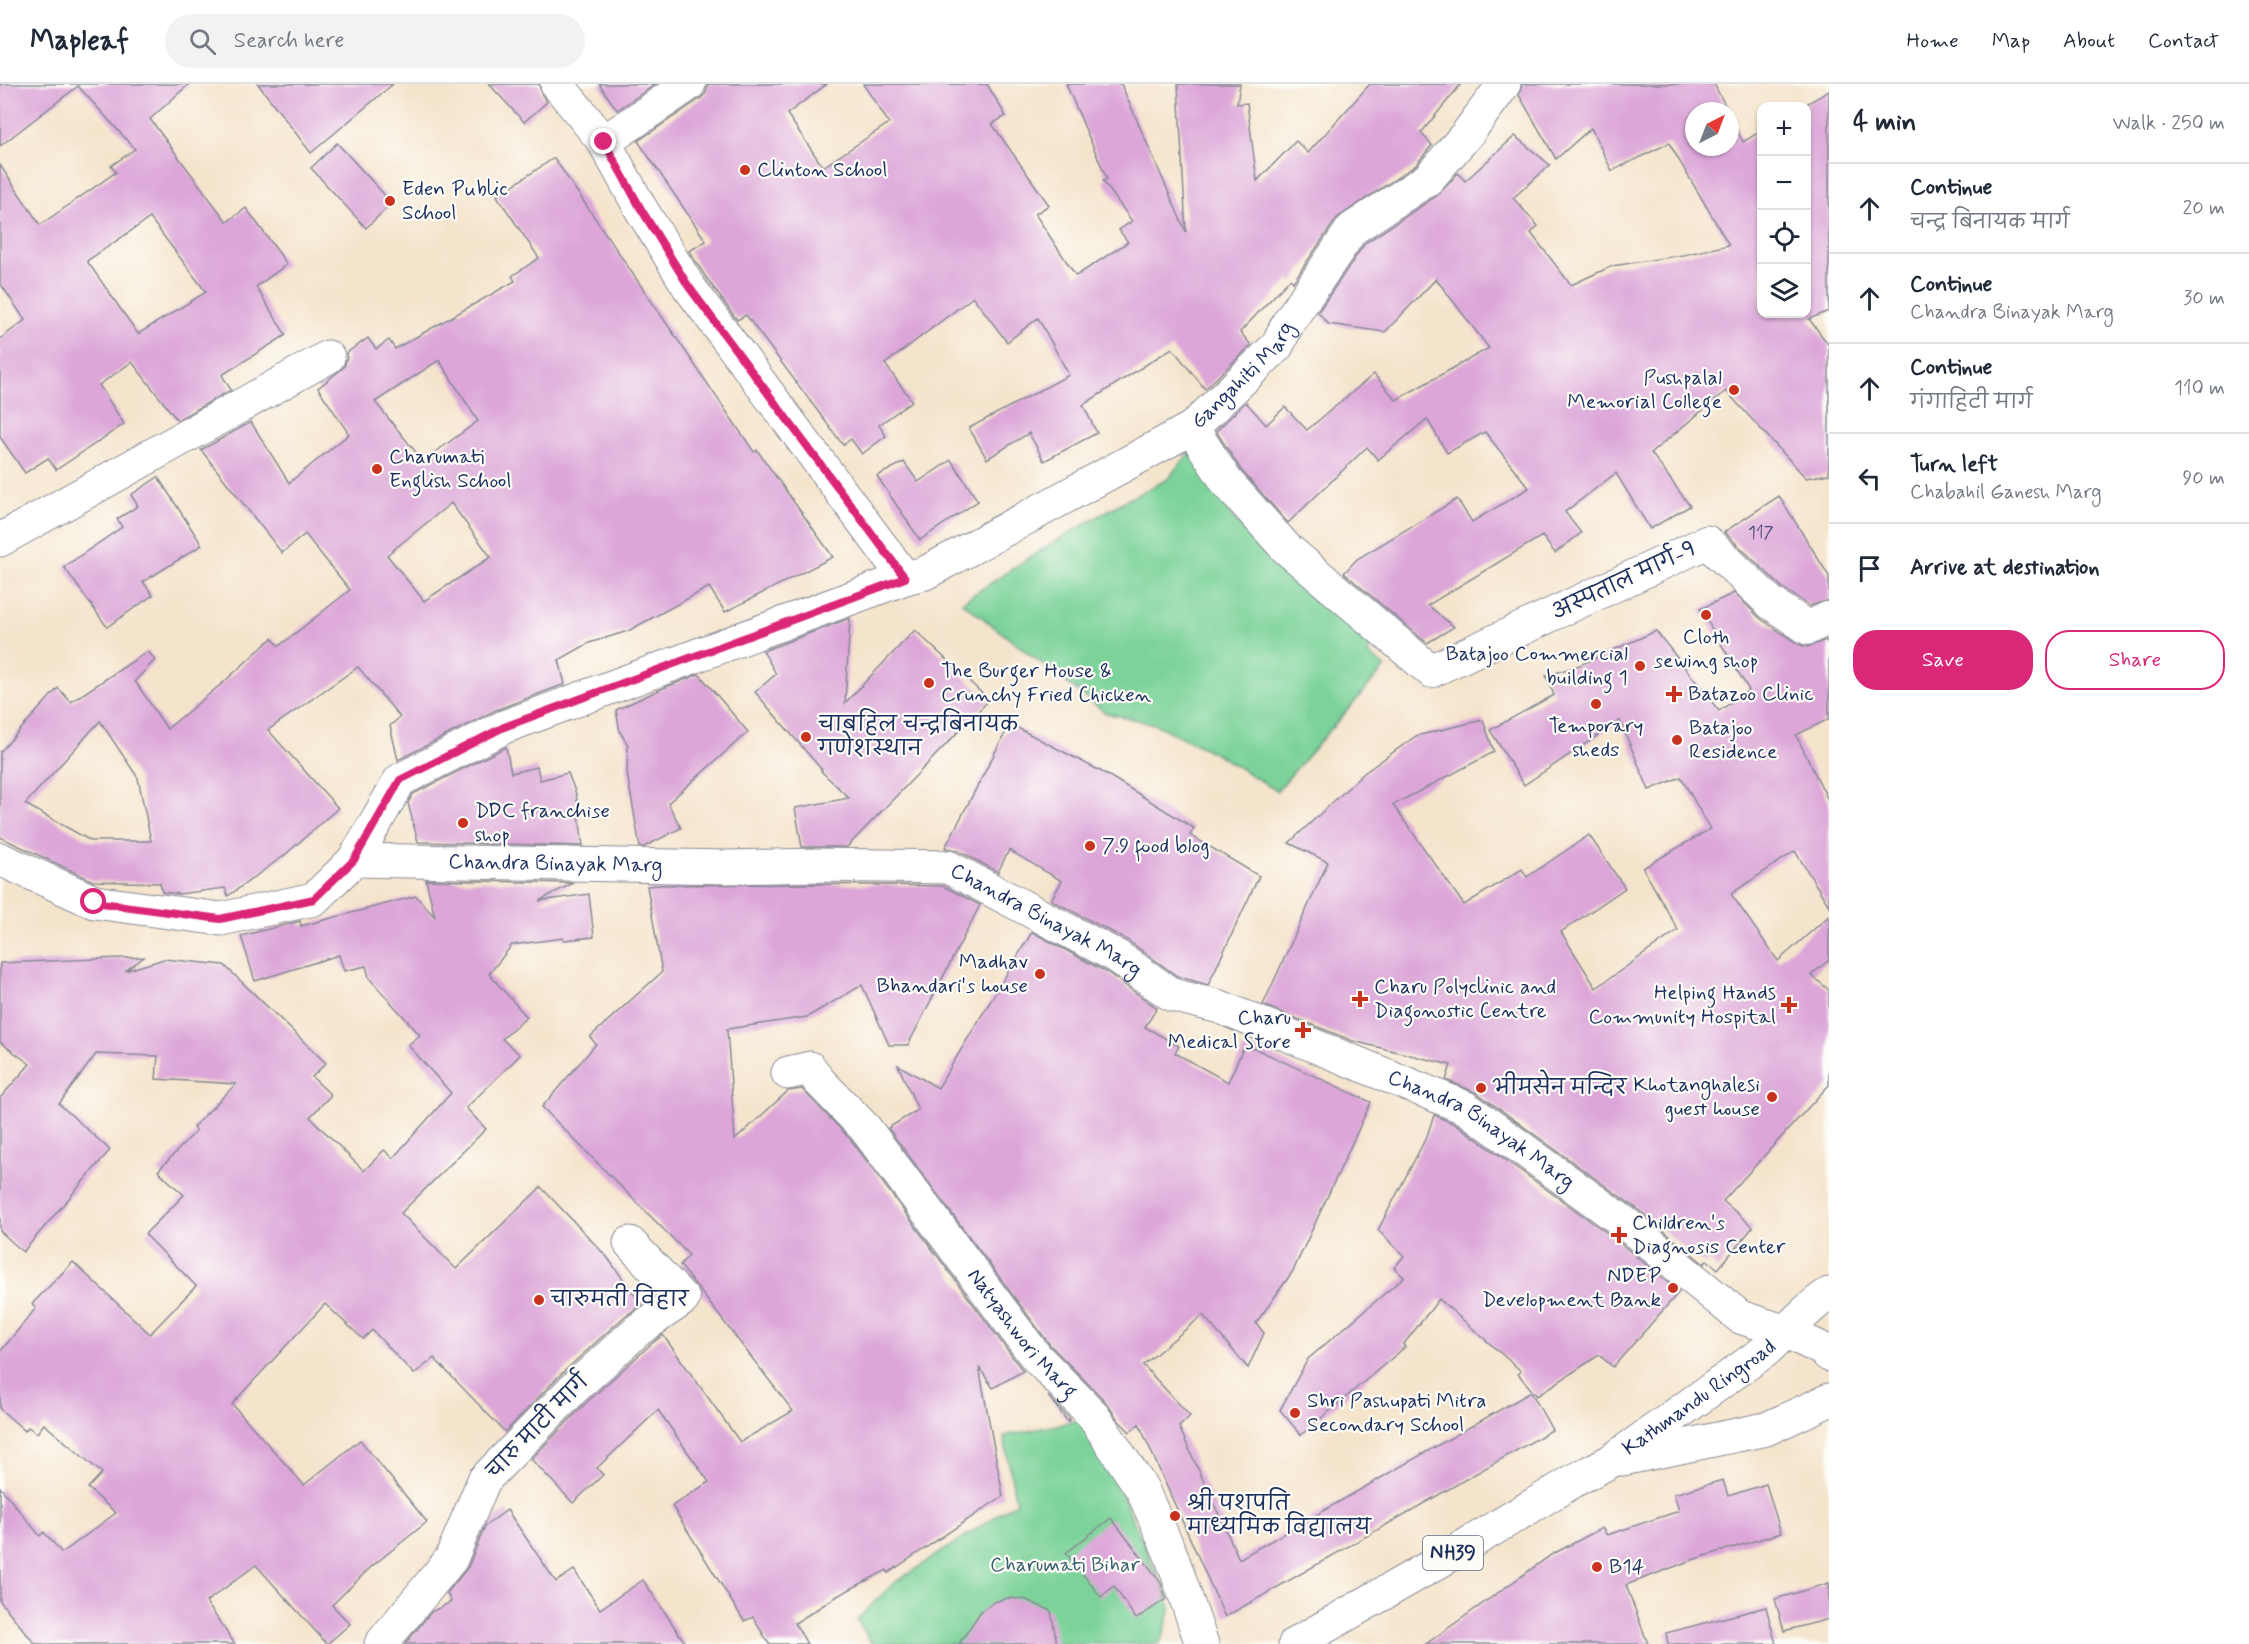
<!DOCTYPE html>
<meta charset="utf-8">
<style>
body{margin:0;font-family:Mynerve,"Playpen Sans Deva",sans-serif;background:#f2f2f3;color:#1f2937}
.controls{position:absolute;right:18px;top:18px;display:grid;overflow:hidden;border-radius:12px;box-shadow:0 2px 4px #0004}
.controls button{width:54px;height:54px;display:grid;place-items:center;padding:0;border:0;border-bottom:2px solid #e0e1e3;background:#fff;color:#1f2937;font:30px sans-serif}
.compass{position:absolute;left:1685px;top:18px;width:54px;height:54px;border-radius:50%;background:#fff;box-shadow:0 2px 4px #0004;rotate:42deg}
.stop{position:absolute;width:18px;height:18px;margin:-14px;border:4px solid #db2777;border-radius:50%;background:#fff}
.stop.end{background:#db2777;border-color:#fff;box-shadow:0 2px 6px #0008}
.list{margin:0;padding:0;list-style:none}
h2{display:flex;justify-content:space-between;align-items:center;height:78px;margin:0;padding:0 24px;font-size:26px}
h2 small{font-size:20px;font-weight:400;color:#747a83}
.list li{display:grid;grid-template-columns:39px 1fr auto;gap:18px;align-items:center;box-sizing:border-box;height:90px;padding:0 24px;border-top:2px solid #e0e1e3}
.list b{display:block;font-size:22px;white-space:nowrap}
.list p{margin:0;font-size:20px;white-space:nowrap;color:#747a83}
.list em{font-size:20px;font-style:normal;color:#747a83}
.actions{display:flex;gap:12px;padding:18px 24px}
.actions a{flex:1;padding:14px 0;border:2px solid #db2777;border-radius:24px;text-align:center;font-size:21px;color:#db2777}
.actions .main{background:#db2777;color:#fff}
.icon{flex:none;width:33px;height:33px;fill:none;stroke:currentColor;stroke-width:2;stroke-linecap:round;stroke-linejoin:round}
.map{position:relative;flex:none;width:1829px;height:1560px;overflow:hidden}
header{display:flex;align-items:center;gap:36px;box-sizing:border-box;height:84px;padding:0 30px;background:#fff;border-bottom:2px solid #e0e1e3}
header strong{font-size:28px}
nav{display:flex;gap:33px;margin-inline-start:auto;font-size:21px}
.search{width:420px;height:54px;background:#f2f2f3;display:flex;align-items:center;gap:15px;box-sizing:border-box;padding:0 21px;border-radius:33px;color:#747a83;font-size:22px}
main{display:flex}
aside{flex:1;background:#fff}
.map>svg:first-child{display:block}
.green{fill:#7bd399;stroke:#4b817c;stroke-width:1.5}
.building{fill:#dca6d8;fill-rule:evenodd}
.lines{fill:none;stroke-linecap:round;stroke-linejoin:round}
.minor-casing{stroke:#888a95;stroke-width:35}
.tertiary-casing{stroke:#888a95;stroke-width:35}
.trunk-casing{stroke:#888a95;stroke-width:35}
.minor{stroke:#fff;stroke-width:33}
.tertiary{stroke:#fff;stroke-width:33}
.trunk{stroke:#fff;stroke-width:33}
.route{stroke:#db2777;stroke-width:8}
.poi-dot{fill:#c8321e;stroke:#fdfcf7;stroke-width:2}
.labels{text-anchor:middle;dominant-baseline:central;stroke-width:4.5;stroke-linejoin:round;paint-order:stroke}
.number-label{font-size:18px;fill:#4b4d7c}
.shield{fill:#fdfcf7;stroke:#5f6c8c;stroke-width:1.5}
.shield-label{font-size:20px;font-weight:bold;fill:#1b2f5e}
.poi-label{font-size:21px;fill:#1b2f5e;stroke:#fdfcf7;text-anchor:start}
.street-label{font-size:21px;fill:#1b2f5e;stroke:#fdfcf7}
.park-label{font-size:21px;fill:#386070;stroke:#fdfcf7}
</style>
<header>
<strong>Mapleaf</strong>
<div class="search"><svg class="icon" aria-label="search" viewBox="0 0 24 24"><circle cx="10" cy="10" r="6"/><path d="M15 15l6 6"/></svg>Search here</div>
<nav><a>Home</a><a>Map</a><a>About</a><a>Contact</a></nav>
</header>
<main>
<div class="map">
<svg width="1829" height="1560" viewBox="0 0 1829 1560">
<rect width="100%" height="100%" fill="#fdfcf7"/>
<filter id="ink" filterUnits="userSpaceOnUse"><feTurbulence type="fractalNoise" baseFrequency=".0167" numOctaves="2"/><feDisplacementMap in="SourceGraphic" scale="12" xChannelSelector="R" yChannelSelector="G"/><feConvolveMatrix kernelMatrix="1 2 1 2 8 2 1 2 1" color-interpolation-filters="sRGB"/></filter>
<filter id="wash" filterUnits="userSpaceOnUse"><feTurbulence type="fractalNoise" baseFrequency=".008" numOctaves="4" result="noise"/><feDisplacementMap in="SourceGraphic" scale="24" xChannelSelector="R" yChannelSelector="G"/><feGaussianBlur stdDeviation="1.35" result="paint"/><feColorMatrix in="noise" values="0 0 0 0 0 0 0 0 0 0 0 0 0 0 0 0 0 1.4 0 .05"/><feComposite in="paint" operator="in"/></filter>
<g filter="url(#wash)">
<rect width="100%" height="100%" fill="#f5e4cc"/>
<g class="green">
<polygon points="1191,367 1228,428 1270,475 1374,558 1367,569 1385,583 1277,707 1220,672 1155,640 1106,629 962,518 1035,470 1119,420 1168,395"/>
<polygon points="1089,1334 1171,1523 1164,1550 1159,1560 872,1560 857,1535 894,1499 1016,1419 1004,1352"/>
</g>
<g id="blocks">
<g class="building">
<path d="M 0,0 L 189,0 L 150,35 L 227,138 L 246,124 L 287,180 L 256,203 L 286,251 L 222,291 L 231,306 L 177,336 L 132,278 L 99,301 L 124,340 L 56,386 L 48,374 L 25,389 L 0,353 L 0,255 L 25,236 L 0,199 L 0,81 L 40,141 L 116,88 L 111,82 L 135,65 L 78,2 L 0,62 ZM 150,134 L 206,208 L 138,250 L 87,177 Z"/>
<polygon points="258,0 393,0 311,69"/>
<polygon points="489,0 539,0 542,11 547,18 524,38"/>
<polygon points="599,0 656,0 617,26"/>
<polygon points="708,0 827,0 787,30 823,83 889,39 863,0 987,0 1006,32 992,40 1049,121 1035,130 1076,192 1128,158 1119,146 1132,137 1103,97 1107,95 1066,0 1121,0 1186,148 1178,0 1240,0 1237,20 1247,19 1257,97 1296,57 1308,69 1370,0 1461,0 1421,49 1432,61 1416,81 1337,134 1293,198 1290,195 1240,248 1251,261 1205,305 1172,264 1083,321 1097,349 1044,377 1029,349 987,375 969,344 1069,291 1038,234 1007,258 973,213 885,280 912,317 879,341 886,352 862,370 851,355 843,361 746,231 737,236 705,192 689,167 706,157 638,57 700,15 706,9"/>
<polygon points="1522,0 1714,0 1728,27 1694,27 1694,63 1730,63 1730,32 1743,58 1761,47 1761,230 1806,230 1806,22 1803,22 1829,7 1829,227 1809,235 1829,261 1829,390 1806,394 1726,307 1651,369 1690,422 1650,445 1616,389 1565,428 1581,449 1555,469 1542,452 1428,521 1454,543 1427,559 1344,489 1357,475 1457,415 1472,438 1529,404 1485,348 1447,369 1427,335 1378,376 1367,363 1288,439 1241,386 1216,347 1246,318 1266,341 1285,323 1307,346 1374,290 1396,316 1489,264 1436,195 1385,248 1328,240 1318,228 1365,159 1438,111 1458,89 1465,97 1515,52 1550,81 1513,114 1538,142 1531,149 1571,201 1612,182 1683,171 1729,161 1669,59 1612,87 1591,44 1556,75 1519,11"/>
<polygon points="337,59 392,119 366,144 311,84"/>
<path d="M 554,74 L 754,368 L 757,366 L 833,473 L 725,528 L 709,503 L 628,547 L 589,559 L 559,576 L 565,600 L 496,626 L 398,676 L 390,642 L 400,633 L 358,583 L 268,646 L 338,724 L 285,771 L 228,812 L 225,804 L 179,810 L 162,808 L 160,799 L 93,797 L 0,753 L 0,668 L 58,604 L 71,618 L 148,567 L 155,576 L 135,597 L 167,645 L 225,597 L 272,554 L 279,562 L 350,506 L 305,450 L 282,469 L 201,366 L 251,338 L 289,399 L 349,350 L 318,304 L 344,283 L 347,274 L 346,269 L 368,254 L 376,265 L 389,256 L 395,265 L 515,197 L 512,192 L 539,174 L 497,112 ZM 439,276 L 478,337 L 423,377 L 375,318 ZM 451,419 L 491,473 L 424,517 L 387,471 ZM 100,637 L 138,694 L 151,757 L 91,757 L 25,720 Z"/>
<polygon points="951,376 978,417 920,456 877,392 904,378 918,398"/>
<polygon points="158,393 202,461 143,498 153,511 107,543 64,483 122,443 117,435 138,422 131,411"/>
<polygon points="1779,412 1829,492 1829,516 1810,522 1783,504 1724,448"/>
<polygon points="1734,509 1761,535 1798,560 1807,563 1826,556 1829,562 1829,635 1796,651 1829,718 1829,822 1795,767 1731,810 1778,877 1829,832 1829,876 1811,891 1829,906 1829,1001 1723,1117 1753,1143 1718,1185 1707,1176 1704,1180 1636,1124 1477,1009 1446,996 1451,981 1353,957 1263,921 1328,778 1289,759 1364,689 1416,652 1483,636 1494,668 1393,721 1464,821 1522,785 1527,793 1589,751 1625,804 1561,848 1596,904 1678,846 1643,784 1710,745 1681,693 1649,706 1620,637 1524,701 1490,646 1554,611 1546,592 1580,581 1656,547 1719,627 1749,606 1700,525"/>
<polygon points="850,534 845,619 915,546 989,616 847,763 802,763 795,724 849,714 821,687 822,686 755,608 776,590 763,567"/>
<polygon points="699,590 748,648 668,719 681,744 644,763 640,763 627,689 628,661 620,648 616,626 661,605"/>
<polygon points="1010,640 1106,690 1194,744 1190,751 1259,792 1208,901 1177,892 1127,856 1051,816 1062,797 1009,766 998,788 957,766 945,764"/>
<polygon points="506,663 511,689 537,683 540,696 568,689 576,710 583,762 418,758 408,719 413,710"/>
<polygon points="426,796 573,799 539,817 589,810 594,853 564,856 563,854 512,861 489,890 527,933 502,955 520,971 466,1024 486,1045 401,1129 456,1185 541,1103 607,1173 642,1221 625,1232 560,1291 505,1348 434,1274 414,1290 372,1246 363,1255 325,1220 232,1320 304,1401 360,1356 427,1438 371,1483 332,1521 350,1540 327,1560 256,1481 206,1518 235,1560 35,1560 0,1517 0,1403 40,1452 44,1448 62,1469 116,1429 88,1404 102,1389 44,1340 37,1349 28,1343 25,1347 0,1325 0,1268 36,1224 32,1220 73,1178 150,1250 196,1202 145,1150 184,1111 158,1087 196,1047 193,1043 236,1000 156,995 158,972 96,970 59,1020 110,1066 23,1168 0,1147 0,1014 30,980 0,958 0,879 144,873 125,887 164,875 224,881 326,979 312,993 331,1011 310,1033 364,1087 384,1066 393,1074 451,1009 408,961 420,951 369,894 366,882 344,887 339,871 255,897 241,852 300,837 301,842 416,812 435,833"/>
<polygon points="811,800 943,802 980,821 908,961 889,961 862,901 807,933 727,945 735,1056 788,1007 802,1005 851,1056 1023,1287 993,1304 979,1283 1003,1412 888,1489 887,1486 839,1511 795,1539 807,1560 769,1560 753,1533 744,1537 672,1422 709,1398 658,1326 597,1384 603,1391 573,1419 531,1375 586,1319 650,1261 663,1251 740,1358 793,1327 680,1181 689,1171 542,1023 596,960 590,953 662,888 647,802 662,801"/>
<polygon points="1032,848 1108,889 1157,924 1145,943 1179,962 1175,969 1228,998 1243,965 1256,965 1371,1018 1293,1187 1256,1239 1264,1249 1248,1284 1203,1231 1143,1281 1190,1332 1179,1343 1239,1475 1531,1308 1552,1346 1225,1533 1139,1340 1130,1348 1119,1337 1105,1317 1050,1261 888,1044 918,1026 898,981 938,1004"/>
<polygon points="1434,1031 1457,1041 1614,1154 1679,1208 1613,1283 1599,1271 1537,1312 1518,1290 1521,1287 1439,1215 1403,1261 1405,1263 1301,1351 1280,1326 1308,1275 1404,1193 1394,1184 1404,1172 1378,1146 1427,1052"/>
<polygon points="1048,1312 1070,1335 1068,1338"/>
<polygon points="1723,1396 1728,1412 1766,1400 1781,1449 1695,1475 1626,1501 1648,1560 1426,1560 1551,1471 1602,1444 1607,1451 1679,1427 1674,1410"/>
<polygon points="507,1426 556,1498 574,1486 600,1525 643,1496 686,1560 405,1560 431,1528 451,1518 447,1509 468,1483 485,1442"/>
<polygon points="1111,1434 1160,1497 1166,1515 1136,1535 1114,1502 1101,1513 1066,1469"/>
<polygon points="1829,1499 1829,1535 1784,1547 1775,1515"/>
<polygon points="1008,1514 1024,1515 1051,1527 1057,1560 959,1560 981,1527 994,1518"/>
<polygon points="1766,1523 1776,1560 1668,1560 1666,1549"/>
</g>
</g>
</g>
<g filter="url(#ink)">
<use href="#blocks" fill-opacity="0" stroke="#888a95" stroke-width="1.5"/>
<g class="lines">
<defs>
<g id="minor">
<polyline points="604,58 689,0"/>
<polyline points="1192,344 1226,397 1286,464 1431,587 1707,458 1771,519 1808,544 1829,534"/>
<polyline points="0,456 328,273"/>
<path id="s1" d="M 905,494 L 925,489 L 1192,344 L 1277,262 L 1288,239 L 1352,145 L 1428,95 L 1467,50 L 1504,0"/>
<path id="s2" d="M 0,775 L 94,818 L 221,835 L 314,815 L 354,776 L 728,783 L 816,781 L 948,783 L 1118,873 L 1172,911 L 1220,923 L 1466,1024 L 1625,1139 L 1740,1233 L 1787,1248"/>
<path id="s3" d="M 788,989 L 810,984 L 819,997 L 865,1044 L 1036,1273 L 1092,1330 L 1142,1405 L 1171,1471 L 1202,1560"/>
<polyline points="381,1560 451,1475 484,1396 573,1305 638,1246 683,1215 630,1159"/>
</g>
<polyline id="tertiary" points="354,776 400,696 504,643 905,494 689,203 641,125 604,58 557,0"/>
<g id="trunk">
<polyline points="1787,1248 1824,1266 1829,1271"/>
<polyline points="1622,1375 1766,1345 1829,1316"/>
<path id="s4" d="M 1295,1560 L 1435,1480 L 1575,1396 L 1611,1377 L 1765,1267 C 1785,1250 1807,1223 1829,1210"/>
</g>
</defs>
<use href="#minor" class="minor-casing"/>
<use href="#tertiary" class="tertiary-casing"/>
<use href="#trunk" class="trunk-casing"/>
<use href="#minor" class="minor"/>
<use href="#tertiary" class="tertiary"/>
<use href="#trunk" class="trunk"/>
</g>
</g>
<g class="lines" filter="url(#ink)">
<polyline class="route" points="94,818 220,835 314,815 354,776 400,696 504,643 905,494 689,203 641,125 604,58"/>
</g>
<g class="poi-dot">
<circle cx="745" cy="86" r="6"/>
<circle cx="390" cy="117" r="6"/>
<circle cx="1734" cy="306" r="6"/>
<circle cx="377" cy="385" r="6"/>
<circle cx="1706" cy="531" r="6"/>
<circle cx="1640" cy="582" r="6"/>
<circle cx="929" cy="599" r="6"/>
<path d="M1671 601h6v6h6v6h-6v6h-6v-6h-6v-6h6z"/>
<circle cx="1596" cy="620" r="6"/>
<circle cx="806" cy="653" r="6"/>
<circle cx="1677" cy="656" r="6"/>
<circle cx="463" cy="739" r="6"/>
<circle cx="1090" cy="762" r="6"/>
<circle cx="1040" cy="890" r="6"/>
<path d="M1357 906h6v6h6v6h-6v6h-6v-6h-6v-6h6z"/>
<path d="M1786 912h6v6h6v6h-6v6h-6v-6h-6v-6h6z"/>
<path d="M1300 937h6v6h6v6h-6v6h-6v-6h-6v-6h6z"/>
<circle cx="1481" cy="1004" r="6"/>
<circle cx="1772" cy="1013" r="6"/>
<path d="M1616 1142h6v6h6v6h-6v6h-6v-6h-6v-6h6z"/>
<circle cx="1673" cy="1204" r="6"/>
<circle cx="539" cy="1216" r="6"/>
<circle cx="1295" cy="1329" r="6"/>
<circle cx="1175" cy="1432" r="6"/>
<circle cx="1597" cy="1483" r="6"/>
</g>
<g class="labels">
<g class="number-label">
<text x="1761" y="449">117</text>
</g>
<rect class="shield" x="1423" y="1452" width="60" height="34" rx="4.5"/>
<g class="shield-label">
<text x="1453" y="1469">NH39</text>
</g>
<g class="poi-label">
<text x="757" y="86">Clinton School</text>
<text x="402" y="105">Eden Public<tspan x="402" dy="24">School</tspan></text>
<text x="1722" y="294" text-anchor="end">Pushpalal<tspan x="1722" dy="24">Memorial College</tspan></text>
<text x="389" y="373">Charumati<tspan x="389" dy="24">English School</tspan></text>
<text x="1706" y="553" text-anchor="middle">Cloth<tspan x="1706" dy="24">sewing shop</tspan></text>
<text x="1628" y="570" text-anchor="end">Batajoo Commercial<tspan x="1628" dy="24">building 1</tspan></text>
<text x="941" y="587">The Burger House &amp;<tspan x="941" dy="24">Crunchy Fried Chicken</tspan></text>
<text x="1688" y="610">Batazoo Clinic</text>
<text x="818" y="641">चाबहिल चन्द्रबिनायक<tspan x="818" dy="24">गणेशस्थान</tspan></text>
<text x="1596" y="642" text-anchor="middle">Temporary<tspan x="1596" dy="24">sheds</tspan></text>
<text x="1689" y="644">Batajoo<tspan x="1689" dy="24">Residence</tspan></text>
<text x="475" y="727">DDC franchise<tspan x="475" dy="24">shop</tspan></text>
<text x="1102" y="762">7.9 food blog</text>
<text x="1028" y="878" text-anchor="end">Madhav<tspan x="1028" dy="24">Bhandari's house</tspan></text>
<text x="1374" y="903">Charu Polyclinic and<tspan x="1374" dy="24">Diagonostic Centre</tspan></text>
<text x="1776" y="909" text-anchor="end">Helping Hands<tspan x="1776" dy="24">Community Hospital</tspan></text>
<text x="1291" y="934" text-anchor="end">Charu<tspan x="1291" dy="24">Medical Store</tspan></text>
<text x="1760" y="1001" text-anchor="end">Khotanghalesi<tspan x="1760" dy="24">guest house</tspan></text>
<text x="1493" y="1004">भीमसेन मन्दिर</text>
<text x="1632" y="1139">Children's<tspan x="1632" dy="24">Diagnosis Center</tspan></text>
<text x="1661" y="1192" text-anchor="end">NDEP<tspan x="1661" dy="24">Development Bank</tspan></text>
<text x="551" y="1216">चारुमती विहार</text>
<text x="1307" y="1317">Shri Pashupati Mitra<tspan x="1307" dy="24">Secondary School</tspan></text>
<text x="1187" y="1420">श्री पशुपति<tspan x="1187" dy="24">माध्यमिक विद्यालय</tspan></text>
<text x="1609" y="1483">B14</text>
</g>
<g class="street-label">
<text stroke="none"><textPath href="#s1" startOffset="398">Gangahiti Marg</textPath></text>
<text transform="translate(1624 497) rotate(-25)">अस्पताल मार्ग-१</text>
<text stroke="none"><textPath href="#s2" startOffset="584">Chandra Binayak Marg</textPath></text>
<text stroke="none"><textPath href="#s2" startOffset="1088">Chandra Binayak Marg</textPath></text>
<text stroke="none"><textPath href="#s2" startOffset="1574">Chandra Binayak Marg</textPath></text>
<text stroke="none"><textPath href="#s3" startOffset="363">Natyashwori Marg</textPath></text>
<text stroke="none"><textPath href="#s4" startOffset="474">Kathmandu Ringroad</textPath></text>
<text transform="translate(538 1343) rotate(-46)">चारु माटी मार्ग</text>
</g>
<g class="park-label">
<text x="1065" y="1481">Charumati Bihar</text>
</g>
</g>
</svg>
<div class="controls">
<button>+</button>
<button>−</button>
<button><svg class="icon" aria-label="locate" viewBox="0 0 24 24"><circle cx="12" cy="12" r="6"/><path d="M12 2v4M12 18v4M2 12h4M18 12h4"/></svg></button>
<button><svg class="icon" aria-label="layers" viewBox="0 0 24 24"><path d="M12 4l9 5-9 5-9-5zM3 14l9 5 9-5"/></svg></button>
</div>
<svg class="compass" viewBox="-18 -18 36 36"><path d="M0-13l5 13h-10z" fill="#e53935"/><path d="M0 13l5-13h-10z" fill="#747a83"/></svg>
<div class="stop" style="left:94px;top:818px"></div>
<div class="stop end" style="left:604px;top:58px"></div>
</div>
<aside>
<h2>4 min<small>Walk · 250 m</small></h2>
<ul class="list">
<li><svg class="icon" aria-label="ahead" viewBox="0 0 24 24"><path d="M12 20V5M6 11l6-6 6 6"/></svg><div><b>Continue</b><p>चन्द्र बिनायक मार्ग</p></div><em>20 m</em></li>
<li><svg class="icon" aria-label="ahead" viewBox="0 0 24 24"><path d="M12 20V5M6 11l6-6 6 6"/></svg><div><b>Continue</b><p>Chandra Binayak Marg</p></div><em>30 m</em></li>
<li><svg class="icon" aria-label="ahead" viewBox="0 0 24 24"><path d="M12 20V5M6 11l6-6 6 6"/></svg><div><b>Continue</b><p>गंगाहिटी मार्ग</p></div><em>110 m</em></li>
<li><svg class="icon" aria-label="left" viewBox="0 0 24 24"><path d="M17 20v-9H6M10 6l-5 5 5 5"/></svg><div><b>Turn left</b><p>Chabahil Ganesh Marg</p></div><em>90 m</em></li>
<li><svg class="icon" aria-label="arrive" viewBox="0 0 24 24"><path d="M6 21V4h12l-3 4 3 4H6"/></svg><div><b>Arrive at destination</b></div></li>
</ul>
<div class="actions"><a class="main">Save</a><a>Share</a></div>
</aside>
</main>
